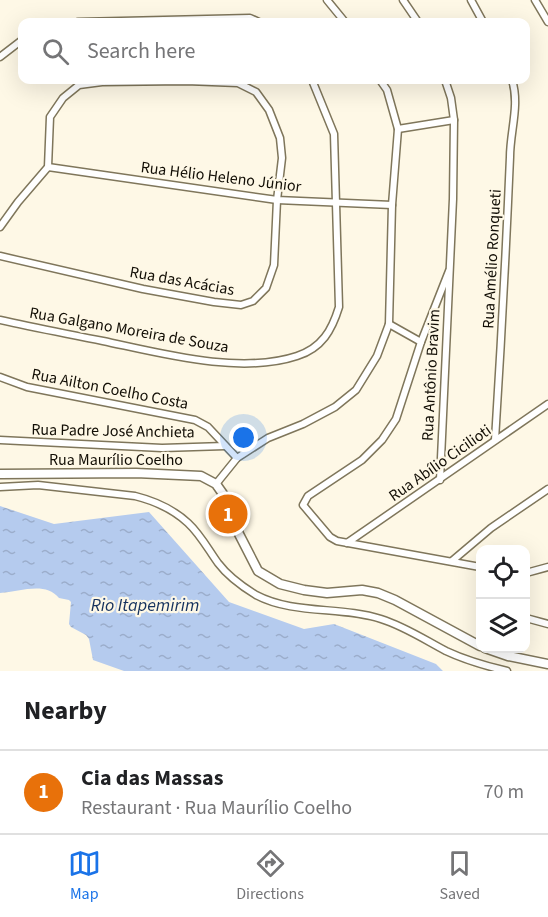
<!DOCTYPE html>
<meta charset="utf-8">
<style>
body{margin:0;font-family:"Source Sans 3",sans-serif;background:#f6f6f6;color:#202124}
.controls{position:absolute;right:18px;bottom:18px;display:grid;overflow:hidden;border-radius:12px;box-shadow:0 6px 24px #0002}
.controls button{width:54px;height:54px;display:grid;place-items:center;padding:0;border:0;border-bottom:2px solid #e0e0e0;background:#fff;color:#202124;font:30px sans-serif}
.you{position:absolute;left:244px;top:438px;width:21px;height:21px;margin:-15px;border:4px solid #fff;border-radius:50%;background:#1a73e8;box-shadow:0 0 0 9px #1a73e833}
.badge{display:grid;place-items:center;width:39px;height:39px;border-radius:50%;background:#1a73e8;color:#fff;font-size:20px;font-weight:700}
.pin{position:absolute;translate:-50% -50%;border:3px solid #fff;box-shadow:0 2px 6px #0006}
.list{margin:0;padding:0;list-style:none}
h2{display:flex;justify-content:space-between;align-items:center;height:78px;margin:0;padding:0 24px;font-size:26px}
h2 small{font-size:20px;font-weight:400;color:#757577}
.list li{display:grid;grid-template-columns:39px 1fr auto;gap:18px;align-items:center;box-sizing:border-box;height:84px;padding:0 24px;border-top:2px solid #e0e0e0}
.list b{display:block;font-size:22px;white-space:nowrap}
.list p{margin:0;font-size:20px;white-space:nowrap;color:#757577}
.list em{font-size:20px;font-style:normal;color:#757577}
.icon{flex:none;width:33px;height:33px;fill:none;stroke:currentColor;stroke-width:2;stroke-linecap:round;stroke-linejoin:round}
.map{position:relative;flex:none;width:548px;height:671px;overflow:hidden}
.search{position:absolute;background:#fff;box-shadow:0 6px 24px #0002;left:18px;right:18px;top:18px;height:66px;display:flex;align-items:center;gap:15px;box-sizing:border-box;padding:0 21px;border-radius:12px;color:#757577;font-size:22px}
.sheet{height:162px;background:#fff}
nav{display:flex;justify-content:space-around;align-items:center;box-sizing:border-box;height:84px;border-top:2px solid #e0e0e0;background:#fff;font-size:16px;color:#757577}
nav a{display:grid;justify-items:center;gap:3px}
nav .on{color:#1a73e8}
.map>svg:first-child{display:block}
.water{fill:url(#water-ripples)}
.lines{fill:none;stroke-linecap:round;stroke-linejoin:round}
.minor-casing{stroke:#7f765b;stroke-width:9}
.secondary-casing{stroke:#7f765b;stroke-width:11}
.minor{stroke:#fff;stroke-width:6}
.secondary{stroke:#fff;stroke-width:8}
.labels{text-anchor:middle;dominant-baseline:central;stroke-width:4.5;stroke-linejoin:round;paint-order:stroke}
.street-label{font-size:16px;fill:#120e05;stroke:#fef8e6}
.water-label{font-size:18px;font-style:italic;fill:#16325e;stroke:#fef8e6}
</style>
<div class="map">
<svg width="548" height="671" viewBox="0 0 548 671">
<defs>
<pattern id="water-ripples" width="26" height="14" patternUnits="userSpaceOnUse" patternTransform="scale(1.5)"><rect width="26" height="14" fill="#b5cbee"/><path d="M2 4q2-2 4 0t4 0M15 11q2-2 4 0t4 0" fill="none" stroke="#9badcb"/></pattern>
</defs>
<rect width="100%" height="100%" fill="#fef8e6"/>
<path class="water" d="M 0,506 L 54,524 L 149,512 L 229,602 L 304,629 L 334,624 L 436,664 L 443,671 L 124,671 L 93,660 L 89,639 L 86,635 L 71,627 L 69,624 L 71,602 L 69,600 L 59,598 C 45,581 20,592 0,593 Z"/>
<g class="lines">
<defs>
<g id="minor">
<polyline points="327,0 345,22"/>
<polyline points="403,0 418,22"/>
<polyline points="471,0 483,22"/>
<polyline points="535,0 548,22"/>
<polyline points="78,22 250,18 259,22"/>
<polyline points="0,57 22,40"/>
<polyline points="398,129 454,120"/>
<polyline points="48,167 277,200 392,205"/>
<polyline points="0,227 18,202 48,167 50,117 63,98 79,85 102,82 186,81 238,83 256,92 269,110 280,138 282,158 277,200 274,265 266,288 253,301 241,305 214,302 143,289 0,256"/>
<polyline points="449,271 421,342 396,419 382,440 362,460 308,496 303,505 330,537 337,541 480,567"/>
<path d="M 0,320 C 34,328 69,334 103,341 C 160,353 240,375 297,356 C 322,348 332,330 339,307 L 334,134 L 312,80"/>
<polyline points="389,324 421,342"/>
<polyline points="0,377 27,387 195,420 208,427 237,458"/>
<polyline points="0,440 162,448 225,446"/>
<path d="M 495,440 C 501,346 506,251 510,157 C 510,131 520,105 512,80"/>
<polyline points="440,480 453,199 454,120 451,98 445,80"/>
<polyline points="216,484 237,458 268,438 303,424 335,407 356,390 377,356 389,324 392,205 398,129 387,90 380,80"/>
<path d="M 0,487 L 38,485 L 135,496 C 155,501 173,509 188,523 C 200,534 208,549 218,563 C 227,575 243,587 256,595 C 294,615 341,606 381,619 C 404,626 425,640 446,651 C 465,660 486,666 507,671"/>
<polyline points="347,543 548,404"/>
<polyline points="452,561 491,528 548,489"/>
<polyline points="526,573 548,567"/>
<polyline points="526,618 548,624"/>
</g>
<g id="secondary">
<polyline points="0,474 136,473 201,476 216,484 230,504 239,534 258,571 280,584 304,590 327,593 362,590 378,593 395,600 480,646"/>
<polyline points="485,648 508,656 548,664"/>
</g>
</defs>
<use href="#minor" class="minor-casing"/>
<use href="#secondary" class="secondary-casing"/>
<use href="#minor" class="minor"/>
<use href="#secondary" class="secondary"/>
</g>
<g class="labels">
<g class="street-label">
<text transform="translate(221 177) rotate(7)">Rua Hélio Heleno Júnior</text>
<text transform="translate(492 259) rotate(-87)">Rua Amélio Ronqueti</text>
<text transform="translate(182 281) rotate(10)">Rua das Acácias</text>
<text transform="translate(129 330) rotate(10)">Rua Galgano Moreira de Souza</text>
<text transform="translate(431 375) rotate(-87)">Rua Antônio Bravim</text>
<text transform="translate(110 389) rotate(11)">Rua Ailton Coelho Costa</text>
<text transform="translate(113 431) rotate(1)">Rua Padre José Anchieta</text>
<text x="116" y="460">Rua Maurílio Coelho</text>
<text transform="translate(440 463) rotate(-35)">Rua Abílio Cicilioti</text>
</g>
<g class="water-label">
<text x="145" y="605">Rio Itapemirim</text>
</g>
</g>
</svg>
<div class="controls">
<button><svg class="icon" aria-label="locate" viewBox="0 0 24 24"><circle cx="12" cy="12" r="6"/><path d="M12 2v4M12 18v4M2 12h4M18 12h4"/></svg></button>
<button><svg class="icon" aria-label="layers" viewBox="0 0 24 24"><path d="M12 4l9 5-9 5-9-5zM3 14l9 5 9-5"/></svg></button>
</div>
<div class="you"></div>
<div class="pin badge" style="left:228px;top:514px;background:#e8710a">1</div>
<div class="search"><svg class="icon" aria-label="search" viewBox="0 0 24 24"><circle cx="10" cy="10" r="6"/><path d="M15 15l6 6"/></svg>Search here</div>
</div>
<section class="sheet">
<h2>Nearby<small></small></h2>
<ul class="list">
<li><span class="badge" style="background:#e8710a">1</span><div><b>Cia das Massas</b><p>Restaurant · Rua Maurílio Coelho</p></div><em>70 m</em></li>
</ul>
</section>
<nav>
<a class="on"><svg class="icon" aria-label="map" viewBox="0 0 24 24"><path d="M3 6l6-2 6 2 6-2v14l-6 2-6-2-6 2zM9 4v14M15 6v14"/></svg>Map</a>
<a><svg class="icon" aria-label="directions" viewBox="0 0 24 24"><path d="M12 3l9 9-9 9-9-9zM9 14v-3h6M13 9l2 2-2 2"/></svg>Directions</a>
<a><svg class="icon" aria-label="saved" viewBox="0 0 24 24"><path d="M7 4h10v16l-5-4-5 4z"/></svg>Saved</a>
</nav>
